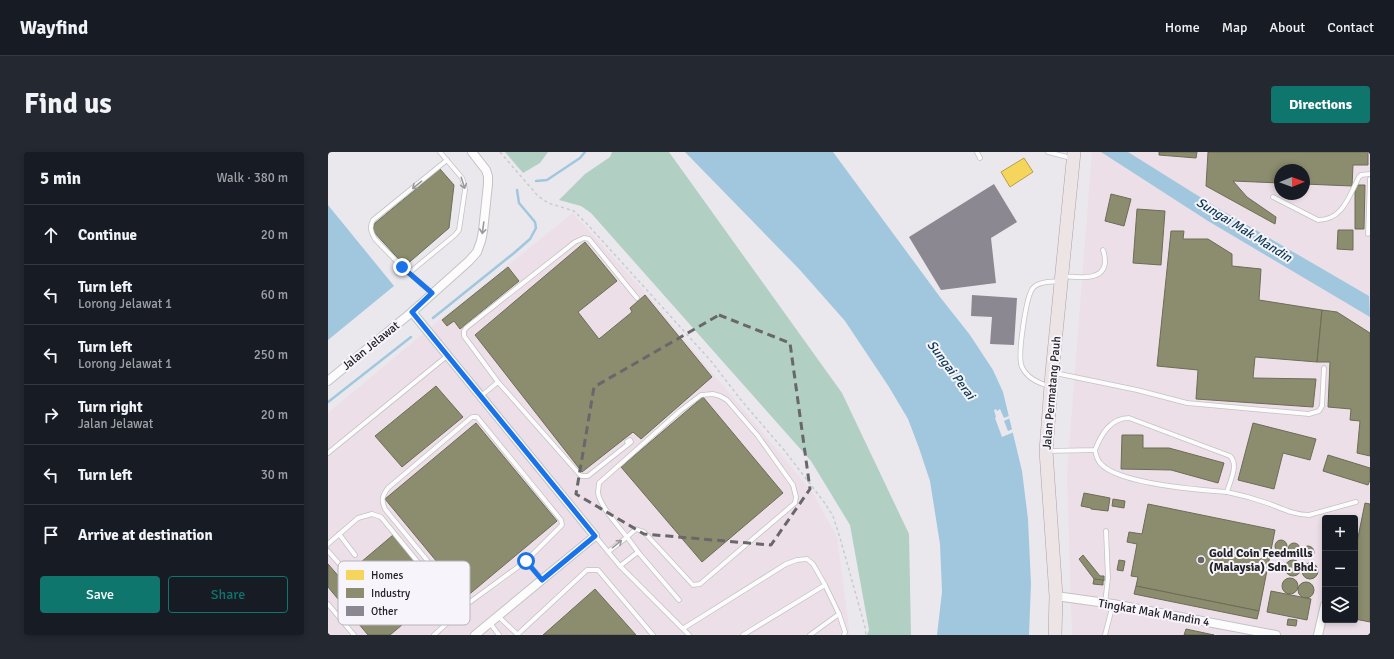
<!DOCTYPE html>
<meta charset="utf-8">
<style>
body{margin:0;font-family:Signika,sans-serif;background:#242831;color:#f1f3f6}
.controls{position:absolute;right:12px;bottom:12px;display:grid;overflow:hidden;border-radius:4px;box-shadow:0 2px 6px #0003}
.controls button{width:36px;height:36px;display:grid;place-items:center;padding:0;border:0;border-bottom:1px solid #363941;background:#171b24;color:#f1f3f6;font:20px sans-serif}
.compass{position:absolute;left:946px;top:12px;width:36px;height:36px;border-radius:50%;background:#171b24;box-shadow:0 2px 6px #0003;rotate:89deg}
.stop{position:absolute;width:12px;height:12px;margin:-9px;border:3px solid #1a73e8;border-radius:50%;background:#fff}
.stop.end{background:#1a73e8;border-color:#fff;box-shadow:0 1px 4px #0008}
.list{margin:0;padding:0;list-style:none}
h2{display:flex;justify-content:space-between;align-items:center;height:52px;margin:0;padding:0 16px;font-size:17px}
h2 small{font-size:13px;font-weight:400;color:#9ea1a6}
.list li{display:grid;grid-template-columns:26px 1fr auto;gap:12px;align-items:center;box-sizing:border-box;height:60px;padding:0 16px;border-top:1px solid #363941}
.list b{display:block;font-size:15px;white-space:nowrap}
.list p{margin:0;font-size:13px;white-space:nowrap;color:#9ea1a6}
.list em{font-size:13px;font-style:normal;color:#9ea1a6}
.actions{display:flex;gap:8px;padding:12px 16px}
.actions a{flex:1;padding:9px 0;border:1px solid #0f766e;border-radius:4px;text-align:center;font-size:14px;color:#0f766e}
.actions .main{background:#0f766e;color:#fff}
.icon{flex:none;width:22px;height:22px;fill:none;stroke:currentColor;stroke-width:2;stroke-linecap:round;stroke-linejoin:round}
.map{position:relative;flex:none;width:1042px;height:483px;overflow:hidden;border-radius:4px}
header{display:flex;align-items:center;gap:24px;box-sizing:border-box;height:56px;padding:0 20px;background:#171b24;border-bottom:1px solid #363941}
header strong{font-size:19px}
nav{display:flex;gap:22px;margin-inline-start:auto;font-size:14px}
.intro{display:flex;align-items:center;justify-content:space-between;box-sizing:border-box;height:96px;padding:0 24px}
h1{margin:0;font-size:28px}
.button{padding:10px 18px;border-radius:4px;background:#0f766e;color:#fff;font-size:14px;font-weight:700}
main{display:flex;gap:24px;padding:0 24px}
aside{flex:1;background:#171b24;border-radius:4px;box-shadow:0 2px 6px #0003}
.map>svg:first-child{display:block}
.industrial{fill:#eddfe7;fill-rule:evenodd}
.forest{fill:#b1cfc3}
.water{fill:#a1c7de}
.pier{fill:#eae8ed}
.homes{fill:#f6d55c;stroke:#b69f4b}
.industry{fill:#8c8c6e;stroke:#6c6c58}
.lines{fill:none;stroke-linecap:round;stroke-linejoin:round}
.stream{stroke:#a1c7de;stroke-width:2.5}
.building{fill:#8c8892}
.lane-casing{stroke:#c3c2c5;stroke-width:5.5}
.street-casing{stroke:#c3c2c5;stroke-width:10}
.primary-casing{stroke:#b0a0a6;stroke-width:14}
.path{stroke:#cacacb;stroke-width:1.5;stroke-dasharray:3 3;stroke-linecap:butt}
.lane{stroke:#fcfcfc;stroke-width:4}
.street{stroke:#fcfcfc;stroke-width:8}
.primary{stroke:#ede4e6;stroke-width:13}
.oneway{stroke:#9a999b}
.route{stroke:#1a73e8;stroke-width:5}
.marked{fill:none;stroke:#68676a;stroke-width:3;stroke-dasharray:8 5;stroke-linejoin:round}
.poi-dot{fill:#68676a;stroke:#f7f4fc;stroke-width:1.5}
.labels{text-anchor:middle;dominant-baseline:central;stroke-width:4;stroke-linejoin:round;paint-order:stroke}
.street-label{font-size:12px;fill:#222124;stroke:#f7f4fc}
.poi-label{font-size:12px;font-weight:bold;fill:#222124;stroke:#f7f4fc;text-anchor:start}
.water-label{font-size:13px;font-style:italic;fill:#0b3a50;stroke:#f7f4fc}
.key{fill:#f7f4fc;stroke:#b7b5bb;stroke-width:1}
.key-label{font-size:11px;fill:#222124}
</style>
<header>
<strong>Wayfind</strong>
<nav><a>Home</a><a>Map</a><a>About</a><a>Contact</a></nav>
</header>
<div class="intro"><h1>Find us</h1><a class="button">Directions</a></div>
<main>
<aside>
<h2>5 min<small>Walk · 380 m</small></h2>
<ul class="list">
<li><svg class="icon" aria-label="ahead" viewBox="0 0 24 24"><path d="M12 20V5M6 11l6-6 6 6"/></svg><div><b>Continue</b></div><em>20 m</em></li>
<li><svg class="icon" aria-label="left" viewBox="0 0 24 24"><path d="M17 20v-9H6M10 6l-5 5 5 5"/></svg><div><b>Turn left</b><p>Lorong Jelawat 1</p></div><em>60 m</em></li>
<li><svg class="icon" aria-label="left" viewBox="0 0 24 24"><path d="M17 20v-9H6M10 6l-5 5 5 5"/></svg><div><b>Turn left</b><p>Lorong Jelawat 1</p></div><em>250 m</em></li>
<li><svg class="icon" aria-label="right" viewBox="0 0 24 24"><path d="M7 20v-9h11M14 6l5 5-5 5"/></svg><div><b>Turn right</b><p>Jalan Jelawat</p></div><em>20 m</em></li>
<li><svg class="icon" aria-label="left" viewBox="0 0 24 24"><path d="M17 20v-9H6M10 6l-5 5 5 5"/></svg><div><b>Turn left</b></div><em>30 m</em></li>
<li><svg class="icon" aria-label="arrive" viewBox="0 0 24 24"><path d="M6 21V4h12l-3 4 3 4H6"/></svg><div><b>Arrive at destination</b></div></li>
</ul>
<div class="actions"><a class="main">Save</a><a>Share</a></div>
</aside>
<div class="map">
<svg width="1042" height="483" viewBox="0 0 1042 483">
<rect width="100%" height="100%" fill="#eae8ed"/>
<g class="industrial">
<path d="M 764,0 L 1042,0 L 1042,483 L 744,483 L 739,323 ZM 952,18 L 976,18 L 976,42 L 952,42 ZM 997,366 L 1027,366 L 1027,468 L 997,468 Z"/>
<polygon points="245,61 321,145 485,341 509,385 522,483 0,483 0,261 103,175"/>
</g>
<g class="forest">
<polygon points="177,0 220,0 212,11 195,21"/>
<polygon points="284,0 341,0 514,241 581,382 583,483 539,483 541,478 522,373 483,309 263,61 253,54 231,48 257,22 282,5"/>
</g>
<g class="water">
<polygon points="357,0 505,0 612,145 642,183 665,218 675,240 694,319 700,367 703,432 701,483 609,483 614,440 612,392 602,329 591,296 580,267 561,235 517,169 472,118"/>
<polygon points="773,0 800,0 888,55 1041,144 1042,165 880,69"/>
<polygon points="0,53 66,134 0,188"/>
</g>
<polygon class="pier" points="668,257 669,259 672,257 676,266 681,264 682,266 676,269 680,279 685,277 686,280 674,285 667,266 668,265 666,258"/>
<polygon class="homes" points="696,6 705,20 682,35 673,20"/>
<g class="industry">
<polygon points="831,0 869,0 868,6 831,3"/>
<polygon points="880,0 1040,0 1040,13 1025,13 1024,34 976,32 976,18 952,18 952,31 905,29 919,45 948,65 947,72 878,34"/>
<polygon points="112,17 126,33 121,76 77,114 45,79 46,72"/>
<polygon points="1027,33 1037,33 1036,77 1027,77"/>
<polygon points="783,42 803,47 796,74 777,69"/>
<polygon points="809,57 837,59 833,113 805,111"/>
<polygon points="1010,78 1025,78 1025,98 1009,97"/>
<polygon points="843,79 856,79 855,87 880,87 904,102 904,114 933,117 931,148 994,158 989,210 927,205 925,226 988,227 985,255 868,247 870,218 829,214"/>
<polygon points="257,90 289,129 250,160 271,187 304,160 302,156 317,143 384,225 313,287 305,280 254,320 147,183"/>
<polygon points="180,115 191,129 132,177 126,169 119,174 114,168"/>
<polygon points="994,158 1009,160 1042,181 1042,304 1029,301 1032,269 1022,268 1023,257 1000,255 1002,210 989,210"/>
<polygon points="108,234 135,265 74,315 47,284"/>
<polygon points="375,245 455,341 374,410 293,315"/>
<polygon points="148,271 229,369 138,445 57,347"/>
<polygon points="925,271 988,287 982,308 955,301 946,337 910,328"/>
<polygon points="794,283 815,283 815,296 841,296 896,311 890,331 843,318 793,317"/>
<polygon points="1000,303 1042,316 1042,328 1040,333 995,319"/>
<polygon points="756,341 782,346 780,359 763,357 763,356 753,354"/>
<polygon points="785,347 797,349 796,356 784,354"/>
<polygon points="1037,351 1042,352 1042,470 1027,467 1027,400"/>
<polygon points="820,352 947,378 931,459 808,434 810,425 803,424 809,392 799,390 801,380 814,382"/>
<polygon points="65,383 112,441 62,483 40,483 0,435 0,412 13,427"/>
<circle cx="953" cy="394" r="6"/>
<circle cx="966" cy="397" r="6"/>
<circle cx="980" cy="400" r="6"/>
<polygon points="755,403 772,424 776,424 776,429 766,427 751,407"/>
<circle cx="965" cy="416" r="8"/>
<polygon points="791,408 797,409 795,419 789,418"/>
<circle cx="982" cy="419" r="8"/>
<circle cx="962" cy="434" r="8"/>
<polygon points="766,427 775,428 775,433 765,432"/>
<circle cx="978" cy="438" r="8"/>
<polygon points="808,434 931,459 929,467 806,442"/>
<polygon points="267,437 308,483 215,483"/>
<polygon points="943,439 983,447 979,468 939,460"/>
<polygon points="960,467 969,468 968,474 959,473"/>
<polygon points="858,477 886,483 856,483"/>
</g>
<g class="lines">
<g class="stream">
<polyline points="208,29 219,28 252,6 257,0"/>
<polyline points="105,166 186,101 202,87 208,76 207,70 191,51 189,38"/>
<polyline points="0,250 83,185"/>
</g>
</g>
<g class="building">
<polygon points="666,32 689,70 663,86 668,131 613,138 581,85"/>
<polygon points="644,143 689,146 686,193 662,192 664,165 643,164"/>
</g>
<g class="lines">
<defs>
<g id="lane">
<polyline points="649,0 652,6"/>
<polyline points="720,0 743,6"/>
<path d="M 945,45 L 990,68 C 1015,68 1021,44 1031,25 L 1033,23 L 1042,22"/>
<polyline points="1040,82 1042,27"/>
<path d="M 81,121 L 74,115 L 47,87 C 43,80 41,75 45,68 L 119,8"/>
<path d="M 735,124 C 748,125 775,130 777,111 C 777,106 777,103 775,98"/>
<polyline points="104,141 81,121 127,83 131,78 137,38 136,32 134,26 112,0"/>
<polyline points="727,221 809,238 859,251 981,262 991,259 994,254 996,216"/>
<polyline points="170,230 253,324 260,324 303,290 302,288 299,290"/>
<path d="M 721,234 C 710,231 699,226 694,215 C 689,205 698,144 705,136 C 711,129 723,130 732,129"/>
<polyline points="153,244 170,230 136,184 136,179 138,176 247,90 256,86 261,87 309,146"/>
<path d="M 767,298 C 768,304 769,308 773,312 C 792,332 871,338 899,340"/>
<path d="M 720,299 L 767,298 C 773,283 782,266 801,266 L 902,304 C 911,313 902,329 899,340 C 914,343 928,347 942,352 C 955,357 967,363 981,363 L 1028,350"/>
<polyline points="0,301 119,204"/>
<polyline points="11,382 27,403"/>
<polyline points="267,384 292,414 361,483"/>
<polyline points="0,392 30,366 44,362 53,365 128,457 127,464 106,483"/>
<polyline points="0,399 15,416"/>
<path d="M 280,400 L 299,385 C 290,374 272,354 270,341 C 270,338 271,334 271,331 L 352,259 L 373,243 L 385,242 L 392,244 L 399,248 L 430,284 L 465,333 L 468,345 L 467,351 L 372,432 L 365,433 L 316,380 L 308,377 L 299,385 L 310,400 L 351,448"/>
<path d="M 198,409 L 234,373 L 233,368 L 149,265 L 144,265 L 60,336 C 54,344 53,348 57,357 L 134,451 L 142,450 L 198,409 L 214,427"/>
<polyline points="292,414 310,400"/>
<polyline points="777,451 780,426 778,379"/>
<polyline points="0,452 26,483"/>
<polyline points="511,462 517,480 516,483"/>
<polyline points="170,464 190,483"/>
<polyline points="162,471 171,483"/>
<polyline points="356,476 458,412 469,408 479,407 485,412 497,433 415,483"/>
<polyline points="189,483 259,418 270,418 325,483"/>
<polyline points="482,483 511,462 497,433"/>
<polyline points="777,483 785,452"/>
</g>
<g id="street">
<polyline points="84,160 267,384 147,483"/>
<polyline points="0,229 84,160 141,109 149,100 153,89 155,79 160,32 160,24 158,18 144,0"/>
<polyline points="728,444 785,452 948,483"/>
<polyline points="990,483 997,453"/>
</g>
<polyline id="primary" points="727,483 728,444 718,299 724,221 746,0"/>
</defs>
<use href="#lane" class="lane-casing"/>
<use href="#street" class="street-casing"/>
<use href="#primary" class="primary-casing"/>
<polyline class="path" points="172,0 210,44 220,51 246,59 260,73 383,209 413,248 456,298 496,350 505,364 512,386 537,475 538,483"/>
<use href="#lane" class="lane"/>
<use href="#street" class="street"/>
<use href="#primary" class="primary"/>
</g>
<defs><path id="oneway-shaft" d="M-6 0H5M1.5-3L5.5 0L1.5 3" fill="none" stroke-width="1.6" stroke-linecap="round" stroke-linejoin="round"/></defs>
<g class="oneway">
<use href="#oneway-shaft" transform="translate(135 31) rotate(73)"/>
<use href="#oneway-shaft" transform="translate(89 33) rotate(141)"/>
<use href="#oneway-shaft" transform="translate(155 76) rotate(98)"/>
<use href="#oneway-shaft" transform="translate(289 392) rotate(-39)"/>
</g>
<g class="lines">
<polyline class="route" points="74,115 104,141 84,160 267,384 214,428 198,409"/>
</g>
<path class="marked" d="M 391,163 L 462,191 L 482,337 L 443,393 L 316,382 L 248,342 L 266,235 Z"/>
<circle class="poi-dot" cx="873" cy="408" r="4"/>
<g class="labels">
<g class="street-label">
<text transform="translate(43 194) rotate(-39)">Jalan Jelawat</text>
<text transform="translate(724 241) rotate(-85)">Jalan Permatang Pauh</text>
<text transform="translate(826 461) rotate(10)">Tingkat Mak Mandin 4</text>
</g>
<g class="poi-label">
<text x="881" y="401">Gold Coin Feedmills<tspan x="881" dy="14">(Malaysia) Sdn. Bhd.</tspan></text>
</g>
<g class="water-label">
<text transform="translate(916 78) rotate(32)">Sungai Mak Mandin</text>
<text transform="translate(623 218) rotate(53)">Sungai Perai</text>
</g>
</g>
<rect x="10" y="409" width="132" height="64" rx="6" class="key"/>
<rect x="18" y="418" width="18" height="10" fill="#f6d55c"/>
<rect x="18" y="436" width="18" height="10" fill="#8c8c6e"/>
<rect x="18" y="454" width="18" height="10" fill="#8c8892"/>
<g class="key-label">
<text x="43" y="427">Homes</text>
<text x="43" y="445">Industry</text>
<text x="43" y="463">Other</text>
</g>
</svg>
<div class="controls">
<button>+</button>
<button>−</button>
<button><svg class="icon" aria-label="layers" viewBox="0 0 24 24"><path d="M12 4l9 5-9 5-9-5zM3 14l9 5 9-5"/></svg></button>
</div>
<svg class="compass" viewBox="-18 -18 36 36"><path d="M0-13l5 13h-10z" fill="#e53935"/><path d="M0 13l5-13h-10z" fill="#9ea1a6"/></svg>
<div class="stop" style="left:198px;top:409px"></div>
<div class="stop end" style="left:74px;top:115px"></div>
</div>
</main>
